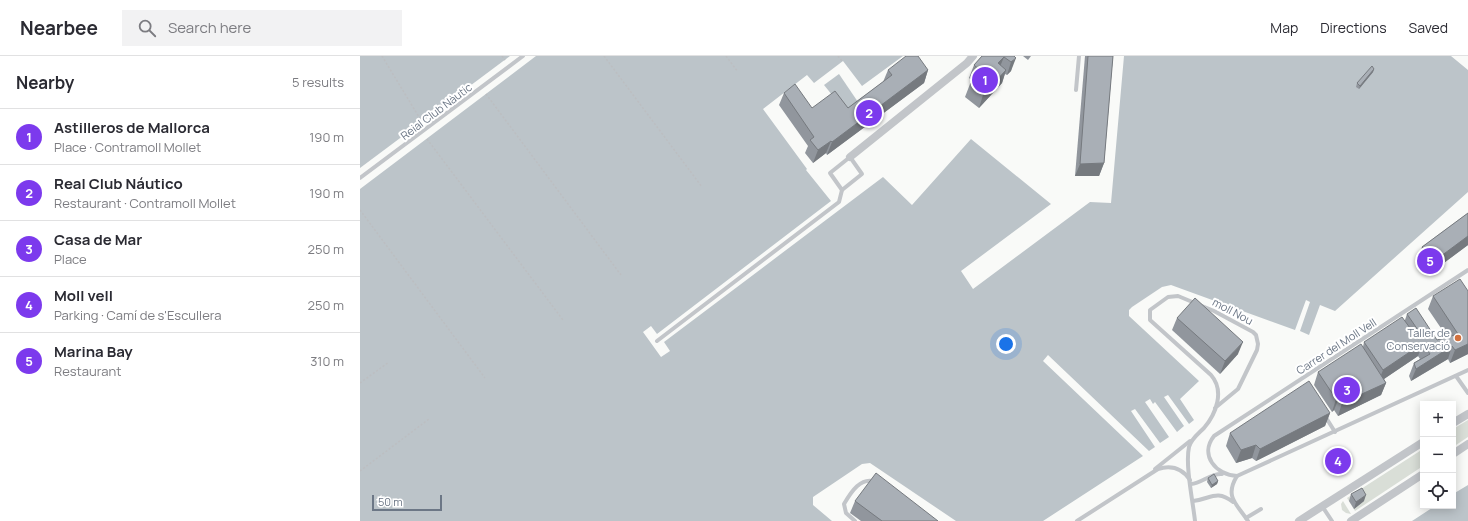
<!DOCTYPE html>
<meta charset="utf-8">
<style>
body{margin:0;font-family:Manrope,sans-serif;background:#f2f2f3;color:#2b2b33}
.controls{position:absolute;right:12px;bottom:12px;display:grid;overflow:hidden;border-radius:0px;box-shadow:0 2px 10px #0003}
.controls button{width:36px;height:36px;display:grid;place-items:center;padding:0;border:0;border-bottom:1px solid #e1e1e2;background:#fff;color:#2b2b33;font:20px sans-serif}
.scale{position:absolute;left:12px;bottom:10px;width:70px;box-sizing:border-box;padding-left:4px;border:2px solid #6c7786;border-top:0;font-size:11px;line-height:14px;white-space:nowrap;color:#6c7786;-webkit-text-stroke:3px #fff;paint-order:stroke}
.you{position:absolute;left:646px;top:288px;width:14px;height:14px;margin:-10px;border:3px solid #fff;border-radius:50%;background:#1a73e8;box-shadow:0 0 0 6px #1a73e833}
.badge{display:grid;place-items:center;width:26px;height:26px;border-radius:50%;background:#7c3aed;color:#fff;font-size:13px;font-weight:700}
.pin{position:absolute;translate:-50% -50%;border:2px solid #fff;box-shadow:0 1px 4px #0006}
.list{margin:0;padding:0;list-style:none}
h2{display:flex;justify-content:space-between;align-items:center;height:52px;margin:0;padding:0 16px;font-size:17px}
h2 small{font-size:13px;font-weight:400;color:#7c7c81}
.list li{display:grid;grid-template-columns:26px 1fr auto;gap:12px;align-items:center;box-sizing:border-box;height:56px;padding:0 16px;border-top:1px solid #e1e1e2}
.list b{display:block;font-size:15px;white-space:nowrap}
.list p{margin:0;font-size:13px;white-space:nowrap;color:#7c7c81}
.list em{font-size:13px;font-style:normal;color:#7c7c81}
.icon{flex:none;width:22px;height:22px;fill:none;stroke:currentColor;stroke-width:2;stroke-linecap:round;stroke-linejoin:round}
.map{position:relative;flex:none;width:1108px;height:465px;overflow:hidden}
header{display:flex;align-items:center;gap:24px;box-sizing:border-box;height:56px;padding:0 20px;background:#fff;border-bottom:1px solid #e1e1e2}
header strong{font-size:19px}
nav{display:flex;gap:22px;margin-inline-start:auto;font-size:14px}
.search{width:280px;height:36px;background:#f2f2f3;display:flex;align-items:center;gap:10px;box-sizing:border-box;padding:0 14px;border-radius:0px;color:#7c7c81;font-size:15px}
main{display:flex}
aside{flex:1;background:#fff}
.map>svg:first-child{display:block}
.green{fill:#d9ded7}
.water{fill:#bcc4c9}
.lines{fill:none;stroke-linecap:round;stroke-linejoin:round}
.path{stroke:#bcbec1;stroke-width:1.5;stroke-dasharray:2 2;stroke-linecap:butt}
.lane{stroke:#c2c5c9;stroke-width:4}
.street{stroke:#c2c5c9;stroke-width:8}
.wall{fill:#91969d}
.shaded-wall{fill:#767a7f}
.building{fill:#a9afb6;stroke:#767a7f}
.poi-dot{fill:#d2713f;stroke:#fff;stroke-width:1.5}
.labels{text-anchor:middle;dominant-baseline:central;stroke-width:4;stroke-linejoin:round;paint-order:stroke}
.street-label{font-size:11px;fill:#6c7786;stroke:#fff}
.poi-label{font-size:11px;fill:#6c7786;stroke:#fff;text-anchor:end}
</style>
<header>
<strong>Nearbee</strong>
<div class="search"><svg class="icon" aria-label="search" viewBox="0 0 24 24"><circle cx="10" cy="10" r="6"/><path d="M15 15l6 6"/></svg>Search here</div>
<nav><a>Map</a><a>Directions</a><a>Saved</a></nav>
</header>
<main>
<aside>
<h2>Nearby<small>5 results</small></h2>
<ul class="list">
<li><span class="badge">1</span><div><b>Astilleros de Mallorca</b><p>Place · Contramoll Mollet</p></div><em>190 m</em></li>
<li><span class="badge">2</span><div><b>Real Club Náutico</b><p>Restaurant · Contramoll Mollet</p></div><em>190 m</em></li>
<li><span class="badge">3</span><div><b>Casa de Mar</b><p>Place</p></div><em>250 m</em></li>
<li><span class="badge">4</span><div><b>Moll vell</b><p>Parking · Camí de s'Escullera</p></div><em>250 m</em></li>
<li><span class="badge">5</span><div><b>Marina Bay</b><p>Restaurant</p></div><em>310 m</em></li>
</ul>
</aside>
<div class="map">
<svg width="1108" height="465" viewBox="0 0 1108 465">
<rect width="100%" height="100%" fill="#f9faf8"/>
<g class="green">
<polygon points="1108,364 1108,381 1093,391 1093,373"/>
<polygon points="1063,393 1063,410 995,455 987,442"/>
<polygon points="983,445 991,458 986,457 982,454 981,448"/>
</g>
<g class="water">
<polygon points="0,0 150,0 0,112"/>
<polygon points="176,0 543,0 502,30 483,5 454,27 447,19 403,53 447,113 446,114 471,145 297,278 291,270 283,276 301,301 310,295 304,286 523,121 552,149 611,83 691,148 601,215 613,233 730,146 751,147 764,0 1091,0 1108,14 1108,136 975,255 960,249 949,279 940,275 950,246 946,244 935,274 811,229 802,231 772,251 769,254 769,260 839,325 820,343 834,364 829,368 808,339 804,341 824,370 817,376 795,346 793,348 790,343 785,346 809,381 800,387 775,353 771,355 795,391 789,395 688,299 683,305 783,400 683,465 596,465 510,407 502,408 453,441 453,449 472,465 0,465 0,133"/>
<polygon points="479,18 498,46 485,55 464,29"/>
<polygon points="1108,429 1108,465 1052,465 1075,450 1093,450 1093,438"/>
</g>
<g class="lines">
<g class="path">
<polyline points="22,0 62,66"/>
<polyline points="142,0 145,4"/>
<polyline points="244,0 342,131"/>
<polyline points="366,0 378,16"/>
<polyline points="478,0 482,5"/>
<polyline points="126,38 261,219"/>
<polyline points="67,83 203,264"/>
<polyline points="0,154 125,322"/>
<polyline points="0,327 29,306"/>
<polyline points="0,415 69,363"/>
</g>
<g class="lane">
<polyline points="716,34 719,0"/>
<polygon points="490,101 502,118 482,134 470,117"/>
<polyline points="0,122 163,0"/>
<path d="M 1108,214 L 854,380 C 839,399 856,419 877,420 L 1108,314"/>
<polyline points="297,285 479,146 482,134"/>
<polyline points="1096,320 1108,337"/>
<polyline points="965,360 975,376"/>
<polyline points="795,413 830,385"/>
<path d="M 877,420 C 864,441 877,448 888,465"/>
<path d="M 831,428 C 842,427 851,417 862,418"/>
<path d="M 833,445 C 851,443 856,433 873,446"/>
<polyline points="962,450 972,465"/>
<polyline points="886,462 901,453"/>
<path d="M 495,465 L 486,457 L 484,448 C 491,436 501,420 516,426"/>
<path d="M 717,465 L 798,413 C 811,409 822,412 830,424"/>
<path d="M 835,465 C 833,446 825,409 829,391 C 831,383 838,378 844,372 C 856,358 865,335 851,319 L 790,264 L 790,254 L 808,241 L 818,240 L 854,255 L 893,276 L 896,279 L 898,288 L 897,294 L 878,333 L 855,352"/>
</g>
<g class="street">
<polyline points="490,101 607,7 613,0"/>
<polyline points="1093,367 1108,358"/>
<polyline points="1093,398 1108,388"/>
<polyline points="939,465 1063,386"/>
<polyline points="991,465 1063,418"/>
</g>
</g>
<g class="wall">
<polygon points="622,0 654,0 651,15 647,19 645,18 642,27 619,52 605,41 610,28 613,25 609,22 614,9"/>
<polygon points="663,0 671,0 668,4"/>
<polygon points="725,0 753,0 744,107 739,120 715,120"/>
<polygon points="1014,13 1013,16 999,33 996,31 997,27"/>
<polygon points="528,14 568,14 564,27 467,99 466,97 453,107 445,97 448,90 419,49 424,37 452,52 488,52 523,26"/>
<polygon points="1108,157 1108,189 1069,218 1058,204 1062,191"/>
<polygon points="1108,235 1108,298 1090,307 1088,303 1051,325 1049,320 1054,307 1060,303 1058,300 1024,323 1026,327 1021,339 978,360 974,354 972,356 954,329 958,316 1003,291 1004,286 1045,264 1047,258 1077,284 1087,281 1068,253 1073,240"/>
<polygon points="817,262 878,298 860,318 812,274"/>
<polygon points="970,357 965,370 896,405 892,402 876,407 866,390 870,377"/>
<polygon points="848,422 858,425 857,428 851,432 847,426"/>
<polygon points="991,438 1004,445 994,453 989,445"/>
<polygon points="495,445 578,465 501,465 490,457"/>
</g>
<g class="shaded-wall">
<polygon points="644,1 639,13 638,7"/>
<polygon points="656,2 651,15 647,19 651,6"/>
<polygon points="1014,13 1013,16 999,33 1000,30"/>
<polygon points="568,14 564,27 467,99 472,86"/>
<polygon points="646,14 642,27 619,52 623,39"/>
<polygon points="471,85 466,97 453,107 458,94"/>
<polygon points="744,107 739,120 715,120 720,108"/>
<polygon points="1108,180 1108,189 1069,218 1073,206"/>
<polygon points="883,286 878,298 860,318 865,305"/>
<polygon points="1063,287 1058,300 1018,327 1023,314"/>
<polygon points="1108,288 1108,298 1090,307 1095,294"/>
<polygon points="1092,290 1088,303 1051,325 1056,313"/>
<polygon points="1026,327 1021,339 978,360 982,347"/>
<polygon points="979,342 974,354 972,356 976,343"/>
<polygon points="970,357 965,370 896,405 900,393"/>
<polygon points="896,389 892,402 876,407 881,394"/>
<polygon points="858,425 857,428 851,432 852,429"/>
<polygon points="1006,439 1004,445 994,453 996,446"/>
</g>
<g class="building">
<polygon points="546,0 558,0 568,14 472,86 471,85 458,94 450,84 454,81 424,37 435,28 452,52 475,35 488,52 532,19 528,14"/>
<polygon points="622,0 654,0 656,2 651,6 644,1 638,7 646,14 623,39 610,28 622,16 614,9"/>
<polygon points="728,0 753,0 744,107 720,108"/>
<polygon points="1012,10 1014,13 1000,30 997,27"/>
<polygon points="1108,157 1108,180 1073,206 1062,191"/>
<polygon points="1100,223 1108,235 1108,288 1095,294 1092,290 1056,313 1054,307 1070,298 1063,287 1023,314 1004,286 1042,261 1058,283 1062,280 1047,258 1056,252 1077,284 1098,278 1073,240"/>
<polygon points="835,242 883,286 865,305 817,262"/>
<polygon points="1001,288 1026,327 982,347 979,342 976,343 958,316"/>
<polygon points="949,325 970,357 900,393 896,389 881,394 870,377"/>
<polygon points="516,417 578,465 522,465 495,445"/>
<polygon points="854,418 858,425 852,429 848,422"/>
<polygon points="1002,432 1006,439 996,446 991,438"/>
</g>
<circle class="poi-dot" cx="1098" cy="282" r="4"/>
<g class="labels">
<g class="street-label">
<text transform="translate(76 55) rotate(-37)">Reial Club Nàutic</text>
<text transform="translate(873 255) rotate(28)">moll Nou</text>
<text transform="translate(976 290) rotate(-33)">Carrer del Moll Vell</text>
</g>
<g class="poi-label">
<text x="1090" y="276">Taller de<tspan x="1090" dy="13">Conservació</tspan></text>
</g>
</g>
</svg>
<div class="controls">
<button>+</button>
<button>−</button>
<button><svg class="icon" aria-label="locate" viewBox="0 0 24 24"><circle cx="12" cy="12" r="6"/><path d="M12 2v4M12 18v4M2 12h4M18 12h4"/></svg></button>
</div>
<div class="scale">50 m</div>
<div class="you"></div>
<div class="pin badge" style="left:625px;top:24px">1</div>
<div class="pin badge" style="left:509px;top:57px">2</div>
<div class="pin badge" style="left:987px;top:334px">3</div>
<div class="pin badge" style="left:978px;top:405px">4</div>
<div class="pin badge" style="left:1070px;top:205px">5</div>
</div>
</main>
